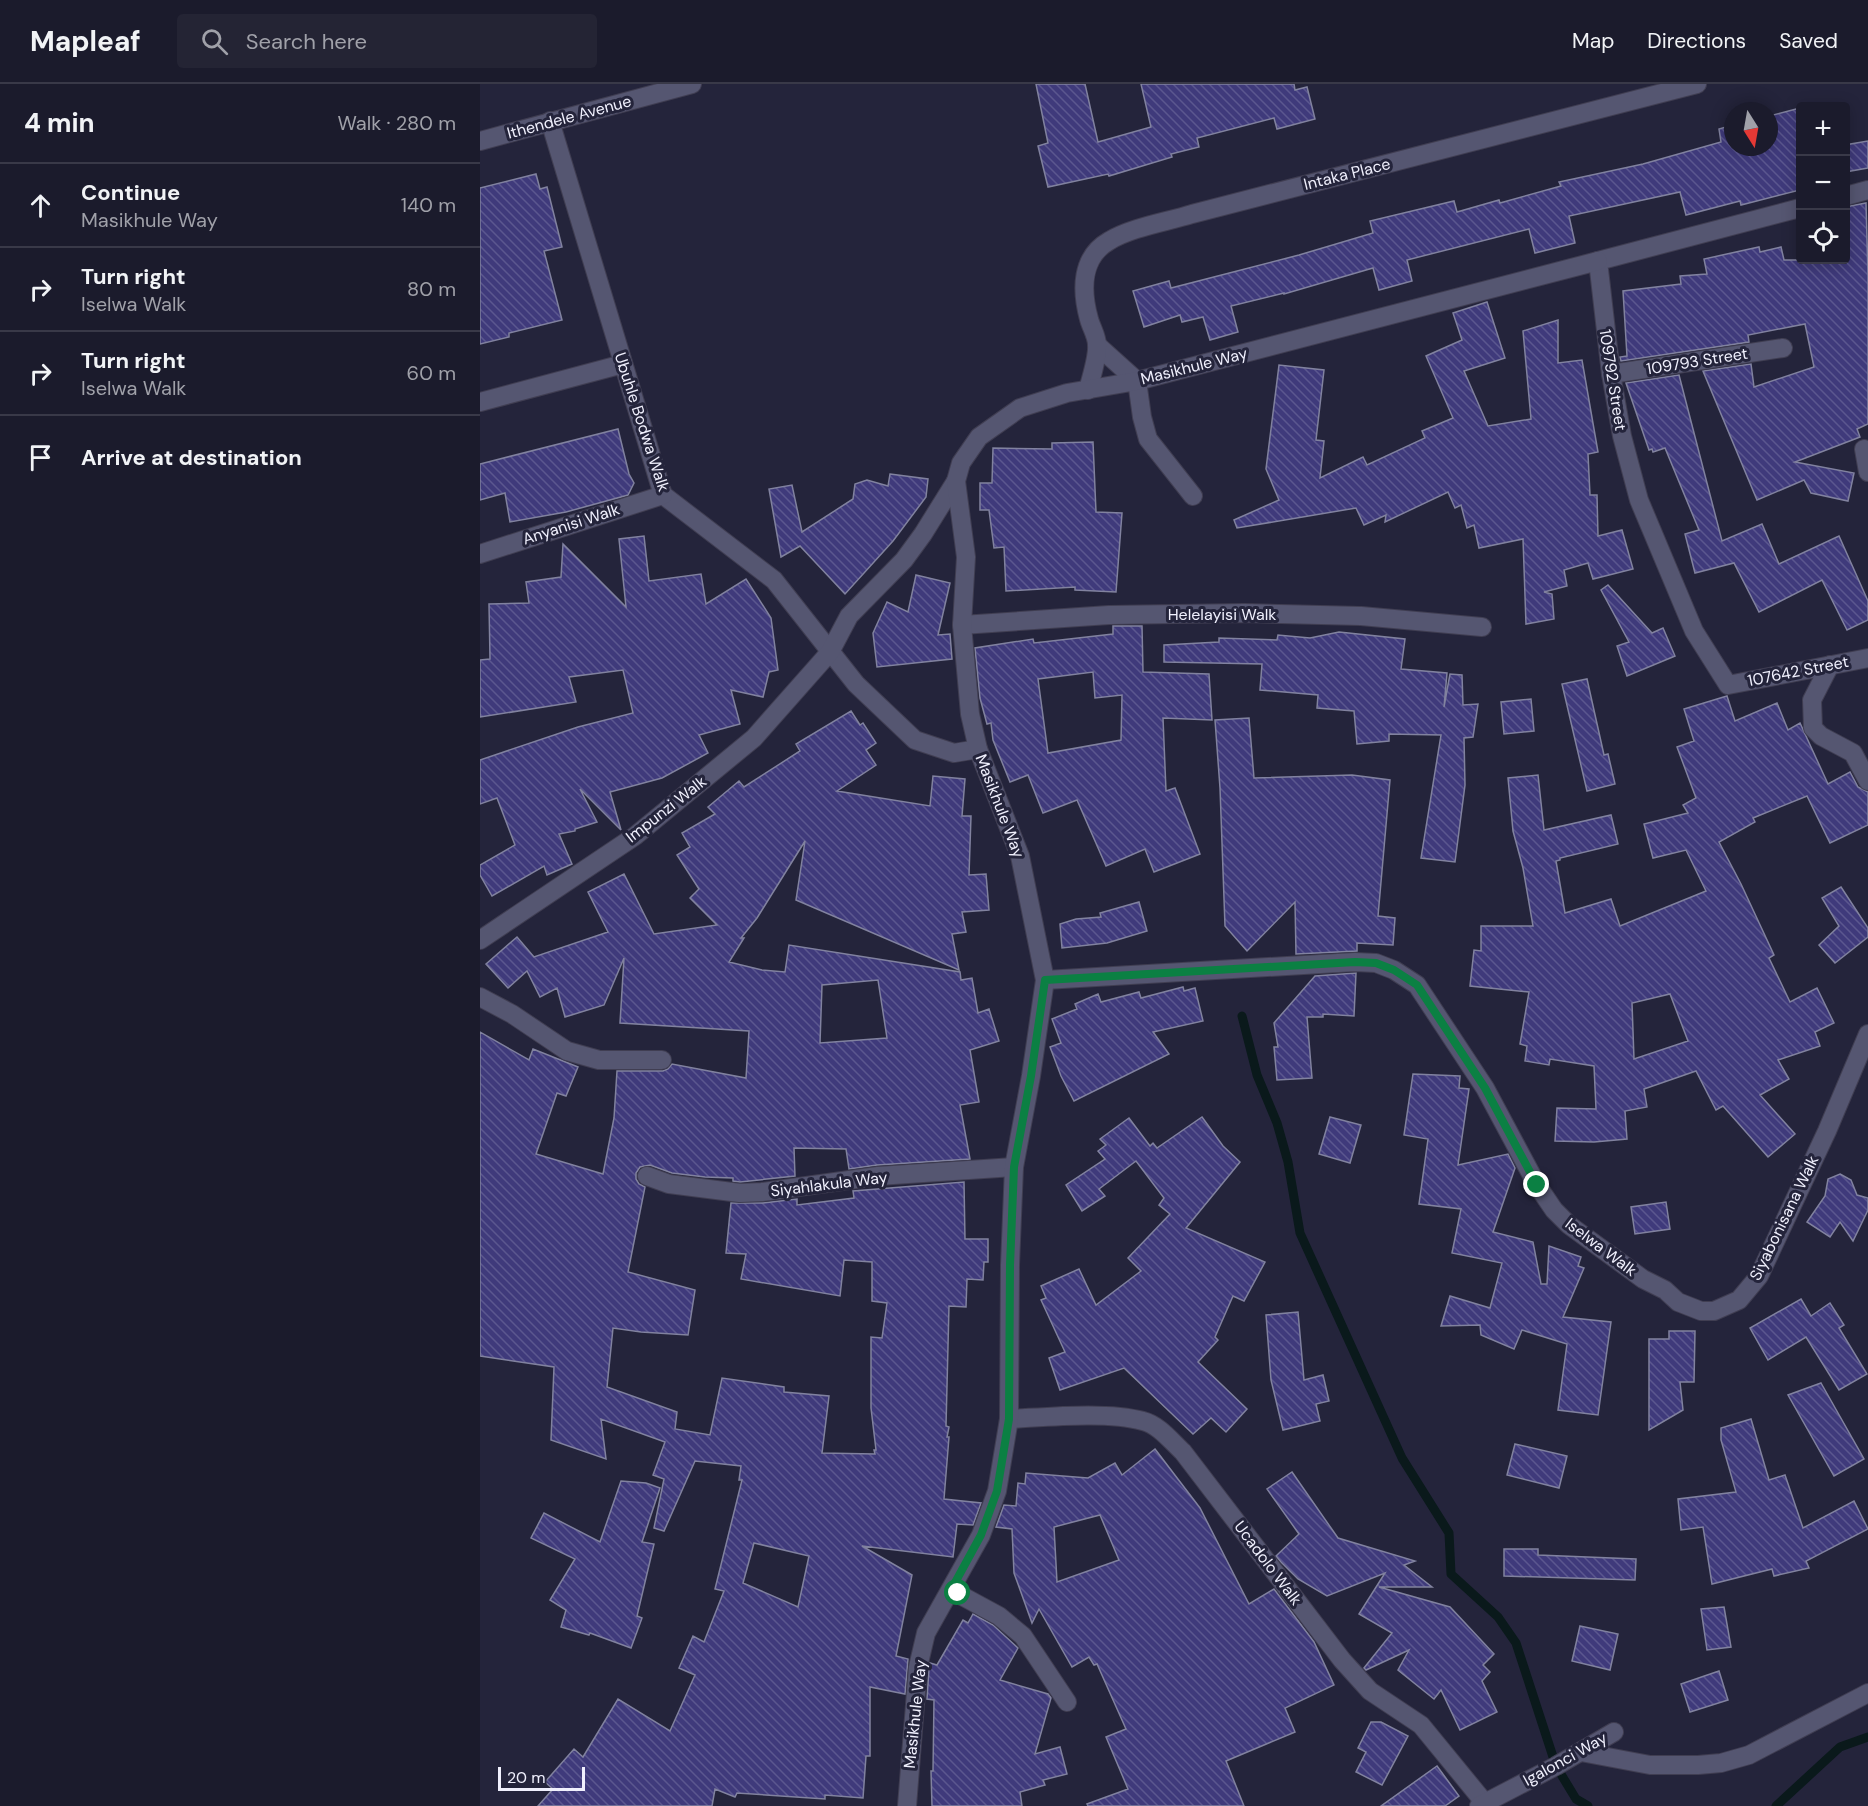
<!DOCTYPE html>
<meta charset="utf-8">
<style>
body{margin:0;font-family:"DM Sans",sans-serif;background:#242434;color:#f1f3f6}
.controls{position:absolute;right:18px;top:18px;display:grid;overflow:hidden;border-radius:6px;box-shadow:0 3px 15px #0003}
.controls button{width:54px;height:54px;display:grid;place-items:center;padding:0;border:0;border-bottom:2px solid #393948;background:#1b1b2c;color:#f1f3f6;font:30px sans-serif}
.compass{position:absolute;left:1244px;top:18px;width:54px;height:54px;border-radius:50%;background:#1b1b2c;box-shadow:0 3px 15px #0003;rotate:169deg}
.scale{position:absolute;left:18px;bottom:15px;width:87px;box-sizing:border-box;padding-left:6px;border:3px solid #f0f0fd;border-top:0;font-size:16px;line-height:21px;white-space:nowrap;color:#f0f0fd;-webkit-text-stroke:4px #24243b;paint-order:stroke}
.stop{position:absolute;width:18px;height:18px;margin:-14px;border:4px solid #0b8043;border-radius:50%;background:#fff}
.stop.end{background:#0b8043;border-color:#fff;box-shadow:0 2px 6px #0008}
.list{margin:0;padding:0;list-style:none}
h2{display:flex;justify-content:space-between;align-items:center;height:78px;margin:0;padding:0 24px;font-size:26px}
h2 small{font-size:20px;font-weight:400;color:#a0a1a9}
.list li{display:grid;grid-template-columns:39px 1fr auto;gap:18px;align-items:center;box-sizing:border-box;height:84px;padding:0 24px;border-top:2px solid #393948}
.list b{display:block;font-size:22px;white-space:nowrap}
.list p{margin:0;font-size:20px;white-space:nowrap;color:#a0a1a9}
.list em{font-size:20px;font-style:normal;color:#a0a1a9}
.icon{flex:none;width:33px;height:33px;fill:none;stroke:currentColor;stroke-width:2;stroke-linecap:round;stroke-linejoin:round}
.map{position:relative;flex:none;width:1388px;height:1722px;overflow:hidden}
header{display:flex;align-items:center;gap:36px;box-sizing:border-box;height:84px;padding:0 30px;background:#1b1b2c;border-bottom:2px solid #393948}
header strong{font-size:28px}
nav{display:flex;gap:33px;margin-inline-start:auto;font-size:21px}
.search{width:420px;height:54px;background:#242434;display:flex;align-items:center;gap:15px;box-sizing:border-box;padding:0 21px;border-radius:6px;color:#a0a1a9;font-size:22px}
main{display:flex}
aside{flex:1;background:#1b1b2c}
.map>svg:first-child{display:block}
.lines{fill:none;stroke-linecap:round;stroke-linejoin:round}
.stream{stroke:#0a191b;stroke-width:9}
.building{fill:url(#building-back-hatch);stroke:#81829f;stroke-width:1.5;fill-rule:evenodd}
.minor-casing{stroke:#403e52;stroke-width:20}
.minor{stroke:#555671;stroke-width:18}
.route{stroke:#0b8043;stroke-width:8}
.labels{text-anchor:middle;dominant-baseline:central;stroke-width:6;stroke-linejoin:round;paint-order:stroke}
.street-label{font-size:16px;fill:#f0f0fd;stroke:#24243b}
</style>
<header>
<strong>Mapleaf</strong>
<div class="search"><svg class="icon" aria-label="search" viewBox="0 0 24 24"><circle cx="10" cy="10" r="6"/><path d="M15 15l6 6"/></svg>Search here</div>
<nav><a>Map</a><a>Directions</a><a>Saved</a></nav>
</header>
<main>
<aside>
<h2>4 min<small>Walk · 280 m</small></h2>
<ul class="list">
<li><svg class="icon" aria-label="ahead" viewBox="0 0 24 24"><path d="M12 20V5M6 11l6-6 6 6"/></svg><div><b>Continue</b><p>Masikhule Way</p></div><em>140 m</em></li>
<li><svg class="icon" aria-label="right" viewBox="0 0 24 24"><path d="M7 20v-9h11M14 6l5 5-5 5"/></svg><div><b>Turn right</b><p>Iselwa Walk</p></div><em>80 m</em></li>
<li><svg class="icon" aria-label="right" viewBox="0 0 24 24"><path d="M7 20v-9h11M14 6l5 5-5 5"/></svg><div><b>Turn right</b><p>Iselwa Walk</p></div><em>60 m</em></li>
<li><svg class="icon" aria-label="arrive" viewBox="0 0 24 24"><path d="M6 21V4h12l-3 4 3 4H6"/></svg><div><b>Arrive at destination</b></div></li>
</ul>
</aside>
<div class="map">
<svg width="1388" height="1722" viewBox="0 0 1388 1722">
<defs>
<pattern id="building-back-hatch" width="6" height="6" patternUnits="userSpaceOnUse" patternTransform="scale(1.5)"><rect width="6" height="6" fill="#3f3a7b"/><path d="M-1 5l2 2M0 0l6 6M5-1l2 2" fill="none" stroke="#5b578f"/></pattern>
</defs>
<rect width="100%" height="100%" fill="#24243b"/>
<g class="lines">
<g class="stream">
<polyline points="762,932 777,991 797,1039 808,1078 820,1149 922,1374 969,1449 971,1490 1018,1533 1036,1559 1076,1682 1096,1715 1108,1722"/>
<polyline points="1296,1722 1360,1663 1388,1653"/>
</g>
</g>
<g class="building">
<polygon points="556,0 605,0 618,58 671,43 661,0 814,0 815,6 827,3 835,35 797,45 794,34 717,54 719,63 691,70 692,73 629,92 628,90 568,103 558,62 568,59"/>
<polygon points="1320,24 1320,106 1261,121 1260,117 1206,131 1200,108 1089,132 1095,159 1055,169 1049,145 927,176 932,197 899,206 893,184 804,210 804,209 751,222 758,248 730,256 723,233 702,238 700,231 664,243 653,207 689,197 691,204 819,171 893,149 890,137 974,117 977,128 1019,116 1020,119 1081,102 1079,98 1163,80 1241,58 1239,45 1253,41 1253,63 1289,63 1289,32"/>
<polygon points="1388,57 1388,84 1365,88 1365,61"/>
<polygon points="56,90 60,105 67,103 82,163 64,167 82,236 29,249 29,253 0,260 0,104"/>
<polygon points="1386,119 1388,191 1388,340 1377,345 1380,353 1315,378 1374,389 1368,417 1331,409 1324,396 1277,416 1223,287 1271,280 1274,303 1334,283 1325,240 1268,251 1269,258 1141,277 1140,273 1147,272 1143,207 1201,200 1200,192 1227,190 1224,175 1279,163 1280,168 1301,163 1304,176 1365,176 1365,123"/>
<polygon points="1007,218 1025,274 984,287 1008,342 1051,335 1043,247 1078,236 1078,279 1102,276 1118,368 1108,370 1110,411 1117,411 1118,452 1142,446 1153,485 1113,495 1108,479 1084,486 1087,502 1064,508 1072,510 1074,535 1046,540 1043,455 999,464 994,441 987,444 981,421 975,424 968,408 905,438 906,431 884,441 876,424 757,444 754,436 799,416 786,385 799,281 844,286 836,356 844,357 840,394 883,373 887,381 945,354 942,347 973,334 946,272 982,256 973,229"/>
<polygon points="1199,291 1242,457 1282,440 1299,480 1359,452 1388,517 1388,536 1367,546 1342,496 1279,528 1254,479 1215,489 1205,450 1219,446 1185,364 1173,368 1172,365 1169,366 1146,299"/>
<polygon points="138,345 149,390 154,399 148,411 86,428 30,438 25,409 0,416 0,380"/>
<polygon points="613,358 616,428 642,429 636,508 595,506 595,503 526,507 524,463 514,464 509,426 500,426 500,399 512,399 513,364 572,365 572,359"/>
<polygon points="410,390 448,395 446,413 413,457 365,510 320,462 301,473 289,405 312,401 322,448 373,415 375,400 387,396 408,402"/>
<polygon points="164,452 169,497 221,490 226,520 266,495 291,534 298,586 289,588 283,613 251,606 260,640 219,651 228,669 182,694 130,708 141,746 100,705 117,738 95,745 95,747 79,750 92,780 67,791 64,782 12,812 0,791 0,781 35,761 17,714 0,720 0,676 98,643 153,629 143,586 89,593 96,618 0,633 0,576 10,575 9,520 49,519 46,498 81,493 83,460 146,523 139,455"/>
<polygon points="436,491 470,499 458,551 470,550 472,575 397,583 393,549 407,518 428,528"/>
<polygon points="1128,501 1172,549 1183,544 1195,572 1147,592 1137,562 1149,558 1121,506"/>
<path d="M 633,542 L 662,542 L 663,588 L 729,590 L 732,636 L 683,634 L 686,707 L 695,704 L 720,770 L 674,788 L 665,765 L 626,782 L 597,716 L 563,729 L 548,691 L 530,698 L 513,656 L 511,639 L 507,640 L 500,614 L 495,564 L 553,555 L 554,559 L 633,550 ZM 613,588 L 615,614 L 642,611 L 641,656 L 568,669 L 558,595 Z"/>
<polygon points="859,548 925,555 921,585 967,589 964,623 970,590 982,591 983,621 998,620 993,653 984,654 985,701 975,778 941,774 961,651 909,650 909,657 877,660 874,627 837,624 838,611 780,606 782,580 684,578 684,561 739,558 739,554 797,556 798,551 830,554"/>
<polygon points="1107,595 1124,671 1128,670 1135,700 1107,707 1082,600"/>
<path d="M 1247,612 L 1255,637 L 1297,619 L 1308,646 L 1320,639 L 1348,700 L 1370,688 L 1378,703 L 1388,708 L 1388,741 L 1350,759 L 1327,712 L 1273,734 L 1275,738 L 1239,758 L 1261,800 L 1294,871 L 1289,874 L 1310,918 L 1337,904 L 1354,939 L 1335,948 L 1340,962 L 1298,976 L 1309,995 L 1280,1011 L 1315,1050 L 1288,1073 L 1243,1022 L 1236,1026 L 1216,987 L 1164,1005 L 1167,1023 L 1145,1027 L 1147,1055 L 1114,1058 L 1075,1057 L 1077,1024 L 1116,1025 L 1114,982 L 1070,975 L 1069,981 L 1045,977 L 1047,962 L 1040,960 L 1049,908 L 990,902 L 994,866 L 1001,867 L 1001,842 L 1053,842 L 1043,784 L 1033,747 L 1028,694 L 1058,691 L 1064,746 L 1131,731 L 1138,760 L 1080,774 L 1080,776 L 1076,777 L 1085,829 L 1131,815 L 1140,842 L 1226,807 L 1206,766 L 1173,774 L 1164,740 L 1208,729 L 1203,721 L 1216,714 L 1197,663 L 1214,657 L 1204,625 ZM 1190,910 L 1208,957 L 1154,975 L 1152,919 Z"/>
<polygon points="1051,615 1054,647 1024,650 1021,618"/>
<path d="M 371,627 L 380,641 L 383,639 L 396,659 L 386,666 L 396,681 L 357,707 L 450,722 L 453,692 L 485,695 L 482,732 L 491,732 L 489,791 L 506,790 L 509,826 L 482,828 L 486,848 L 472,850 L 479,886 L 316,816 L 325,757 L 277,834 L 261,854 L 264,854 L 249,878 L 282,886 L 305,888 L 309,861 L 480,888 L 481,896 L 492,894 L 498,929 L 509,925 L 519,957 L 490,966 L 499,1018 L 480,1021 L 490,1075 L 397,1081 L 369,1085 L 366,1065 L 314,1064 L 315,1092 L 260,1098 L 253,1097 L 253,1094 L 225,1093 L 192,1089 L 170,1081 L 160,1083 L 156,1089 L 156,1095 L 159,1100 L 165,1103 L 148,1188 L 215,1206 L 208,1251 L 161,1248 L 133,1244 L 127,1303 L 197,1328 L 195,1345 L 230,1351 L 242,1294 L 304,1303 L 304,1308 L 349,1312 L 342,1369 L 395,1370 L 394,1366 L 396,1366 L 391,1324 L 391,1253 L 402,1254 L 407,1219 L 392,1217 L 392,1178 L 364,1176 L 360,1212 L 261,1195 L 266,1170 L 246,1169 L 251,1119 L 283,1119 L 317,1115 L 317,1121 L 374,1114 L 373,1107 L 484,1098 L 485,1155 L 508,1155 L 508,1178 L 504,1178 L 503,1196 L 487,1195 L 486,1223 L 469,1222 L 466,1342 L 469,1343 L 467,1353 L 469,1353 L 464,1415 L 501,1419 L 493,1441 L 477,1440 L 473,1473 L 382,1462 L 432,1491 L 416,1572 L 428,1575 L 425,1610 L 390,1603 L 390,1672 L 386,1672 L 383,1714 L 345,1711 L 345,1715 L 257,1709 L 255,1713 L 235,1705 L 232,1722 L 58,1722 L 73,1705 L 65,1698 L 94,1665 L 103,1673 L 138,1615 L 190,1647 L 215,1591 L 199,1584 L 213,1552 L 224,1558 L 244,1507 L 235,1505 L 262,1396 L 259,1396 L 261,1382 L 215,1377 L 184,1447 L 174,1444 L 184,1395 L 173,1391 L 185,1358 L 121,1335 L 126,1375 L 71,1356 L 74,1283 L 0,1272 L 0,948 L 49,976 L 53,965 L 98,983 L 86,1012 L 77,1009 L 56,1070 L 123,1090 L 134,1034 L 137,987 L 183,987 L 188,985 L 192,980 L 266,994 L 269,947 L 140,939 L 144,874 L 124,921 L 85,933 L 77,904 L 60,913 L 47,887 L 28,904 L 6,880 L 37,853 L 54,873 L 128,848 L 108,808 L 144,790 L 174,850 L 237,841 L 210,814 L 219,805 L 197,771 L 210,763 L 202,749 L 235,730 L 228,723 L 259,697 L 264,703 L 320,667 L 316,660 ZM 398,896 L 407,954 L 340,959 L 342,901 ZM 274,1459 L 329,1472 L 318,1523 L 263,1499 Z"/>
<polygon points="769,634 774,694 872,691 910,696 898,832 915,834 913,861 877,859 877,867 816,870 815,818 767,867 745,842 740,704 735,636"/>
<polygon points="1361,803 1388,844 1388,853 1355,879 1339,861 1359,842 1342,814"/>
<polygon points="659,818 667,847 627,859 582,864 580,840 596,835 621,833 620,829"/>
<polygon points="876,889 874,932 843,930 843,933 827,933 832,994 797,996 794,963 798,963 794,939 835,892"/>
<polygon points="703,903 704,907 715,904 723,937 673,948 689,970 594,1017 581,992 570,963 581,959 572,935 597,925 595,920 618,910 621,918 659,908 661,914"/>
<polygon points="933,990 980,992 979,1004 989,1005 978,1081 1028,1070 1035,1084 1013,1148 1053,1158 1061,1200 1067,1200 1069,1162 1101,1173 1098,1182 1104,1184 1083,1233 1131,1238 1118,1331 1078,1326 1087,1260 1042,1246 1034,1265 1001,1251 1000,1241 961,1242 970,1212 1010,1224 1022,1179 972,1169 981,1125 939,1120 948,1055 924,1051"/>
<polygon points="722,1033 743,1062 760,1078 706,1144 785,1178 764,1217 753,1212 735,1253 738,1256 718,1278 767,1325 746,1348 731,1334 713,1350 644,1284 580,1306 569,1274 585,1268 561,1216 566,1214 561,1202 599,1185 616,1221 661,1187 648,1174 690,1130 679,1121 684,1114 656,1077 619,1105 625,1112 602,1127 586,1101 625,1075 618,1067 626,1061 620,1055 649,1034 670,1062 673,1059 677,1064"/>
<polygon points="850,1033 881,1041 870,1079 839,1070"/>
<polygon points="1360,1090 1371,1096 1377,1111 1388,1114 1388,1126 1373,1157 1360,1138 1350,1153 1327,1138 1345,1112 1348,1095"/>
<polygon points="1186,1118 1190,1145 1155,1150 1151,1123"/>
<polygon points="1321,1215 1331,1232 1350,1219 1364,1241 1359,1244 1387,1290 1359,1306 1326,1253 1288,1276 1270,1244"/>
<polygon points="818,1228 824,1296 843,1291 849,1317 836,1320 840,1337 803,1346 791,1296 786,1231"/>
<polygon points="1189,1247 1215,1247 1214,1298 1200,1298 1203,1326 1169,1346 1169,1255 1189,1255"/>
<polygon points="1341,1299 1384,1375 1354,1392 1308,1311"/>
<polygon points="1271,1335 1289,1396 1305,1391 1323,1444 1374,1417 1388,1445 1326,1477 1329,1484 1294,1492 1292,1485 1232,1500 1223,1443 1201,1446 1198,1415 1256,1408 1241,1356 1241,1344"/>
<polygon points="1035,1360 1087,1372 1079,1404 1027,1391"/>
<path d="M 675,1365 L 720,1424 L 769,1520 L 794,1505 L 834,1558 L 854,1601 L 805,1624 L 815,1648 L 746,1677 L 764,1722 L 608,1722 L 607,1720 L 648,1705 L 626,1653 L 646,1645 L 617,1580 L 614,1581 L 609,1573 L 592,1583 L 559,1525 L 552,1539 L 534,1489 L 532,1445 L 516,1443 L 524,1421 L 536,1422 L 538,1399 L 545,1400 L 546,1389 L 608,1394 L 635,1379 L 642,1391 ZM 620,1431 L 639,1476 L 577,1498 L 574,1443 Z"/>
<polygon points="812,1388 858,1454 935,1477 924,1481 952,1503 899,1503 970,1523 1014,1570 1003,1581 1010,1588 1002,1597 1017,1628 980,1646 961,1606 954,1615 918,1586 929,1566 886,1586 884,1584 912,1549 879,1530 905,1489 847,1512 818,1495 801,1478 796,1472 819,1450 787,1405"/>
<polygon points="141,1397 166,1399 180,1404 162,1458 174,1460 157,1532 162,1534 151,1564 110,1549 109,1551 81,1543 86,1526 70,1516 95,1475 51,1454 64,1429 120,1458"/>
<polygon points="1024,1465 1058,1465 1058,1471 1156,1475 1155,1496 1024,1492"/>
<polygon points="1244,1523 1251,1563 1227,1566 1221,1525"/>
<polygon points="493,1530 513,1541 538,1564 520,1596 568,1610 571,1614 555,1670 580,1663 587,1690 563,1696 565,1701 540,1708 542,1722 452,1722 451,1687 453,1687 454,1616 447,1615 449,1585 450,1579 457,1581 483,1536 488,1539"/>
<polygon points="1100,1542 1138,1550 1130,1586 1092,1577"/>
<polygon points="1239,1587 1248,1616 1210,1628 1201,1600"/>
<polygon points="891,1638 901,1638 928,1652 902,1701 876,1688 886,1668 878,1664"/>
<polygon points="957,1682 979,1712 965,1722 901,1722"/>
</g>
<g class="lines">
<defs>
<g id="minor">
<polyline points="70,37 183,411 294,496 376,600 435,656 474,669 498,665"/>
<polyline points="0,57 212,0"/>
<polyline points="1366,112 1388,106"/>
<polyline points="1320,124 1118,177 1131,290 1142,352 1159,416 1214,547 1248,601 1388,574"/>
<polyline points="617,261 657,297 662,333 668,355 713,412"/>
<polyline points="1131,290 1303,264"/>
<path d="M 608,306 C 611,294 618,273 617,261 C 617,252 611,243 609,235 C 601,206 601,173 629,157 C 652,143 687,138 712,130 L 1217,0"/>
<polyline points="0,318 143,280"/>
<polyline points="1384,365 1388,388"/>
<polyline points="0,470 183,411"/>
<polyline points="482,541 629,531 764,529 881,532 1002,543"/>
<polyline points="1350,581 1332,616 1333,644 1341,652 1373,669 1388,697"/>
<polyline points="0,856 155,752 274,654 350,568 369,532 424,476 443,450 476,397"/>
<polyline points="565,896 875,878 896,879 914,886 937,901 1005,1004 1057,1101 1074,1126 1089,1141 1163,1195 1185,1206 1198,1218 1221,1227 1234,1227 1259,1216 1279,1192 1347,1047 1388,950"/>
<polyline points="0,913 32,930 87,967 119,976 182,976"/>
<polyline points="167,1092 189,1100 260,1109 282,1108 398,1092 534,1083"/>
<path d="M 529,1335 C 568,1333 627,1327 663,1337 C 679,1341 691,1357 703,1368 L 862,1576 L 890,1607 L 941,1641 L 1004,1718"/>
<polyline points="471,1506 519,1532 543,1552 587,1618"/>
<polyline points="1101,1668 1170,1681 1218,1681 1241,1679 1269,1671 1388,1609"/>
<polyline points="427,1722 438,1583 446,1549 501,1451 517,1407 529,1335 530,1181 534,1083 551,992 565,896 540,772 498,665 490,630 482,541 486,473 476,397 481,379 499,353 540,324 587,309 657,297 1118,177"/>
<polyline points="999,1722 1076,1682 1134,1648"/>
</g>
</defs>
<use href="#minor" class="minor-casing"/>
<use href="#minor" class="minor"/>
</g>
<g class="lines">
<polyline class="route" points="478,1509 471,1506 501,1451 517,1407 529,1335 530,1181 534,1083 551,992 565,896 875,878 896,879 914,886 937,901 1005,1004 1057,1101"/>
</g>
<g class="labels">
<g class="street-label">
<text transform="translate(89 33) rotate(-15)">Ithendele Avenue</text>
<text transform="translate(867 90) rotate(-14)">Intaka Place</text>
<text transform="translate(1217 277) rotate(-9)">109793 Street</text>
<text transform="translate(714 282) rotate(-14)">Masikhule Way</text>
<text transform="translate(1133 296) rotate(81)">109792 Street</text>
<text transform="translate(162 338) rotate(72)">Ubuhle Bodwa Walk</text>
<text transform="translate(91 440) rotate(-18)">Anyanisi Walk</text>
<text x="742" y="530">Helelayisi Walk</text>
<text transform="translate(1318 587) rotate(-11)">107642 Street</text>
<text transform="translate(520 722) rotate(69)">Masikhule Way</text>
<text transform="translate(186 725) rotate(-38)">Impunzi Walk</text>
<text transform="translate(349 1100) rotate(-7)">Siyahlakula Way</text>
<text transform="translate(1304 1134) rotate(-64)">Siyabonisana Walk</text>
<text transform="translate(1121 1163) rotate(37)">Iselwa Walk</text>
<text transform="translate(788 1479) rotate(53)">Ucadolo Walk</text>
<text transform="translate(435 1630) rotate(-84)">Masikhule Way</text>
<text transform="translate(1085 1675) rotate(-29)">Igalonci Way</text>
</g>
</g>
</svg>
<div class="controls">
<button>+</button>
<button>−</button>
<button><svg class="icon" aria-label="locate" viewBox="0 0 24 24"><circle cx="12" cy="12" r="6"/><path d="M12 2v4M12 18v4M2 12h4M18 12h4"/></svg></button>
</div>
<svg class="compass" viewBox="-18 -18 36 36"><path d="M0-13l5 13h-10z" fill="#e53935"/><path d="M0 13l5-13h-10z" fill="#a0a1a9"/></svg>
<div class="scale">20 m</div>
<div class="stop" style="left:478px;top:1509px"></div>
<div class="stop end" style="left:1057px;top:1101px"></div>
</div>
</main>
